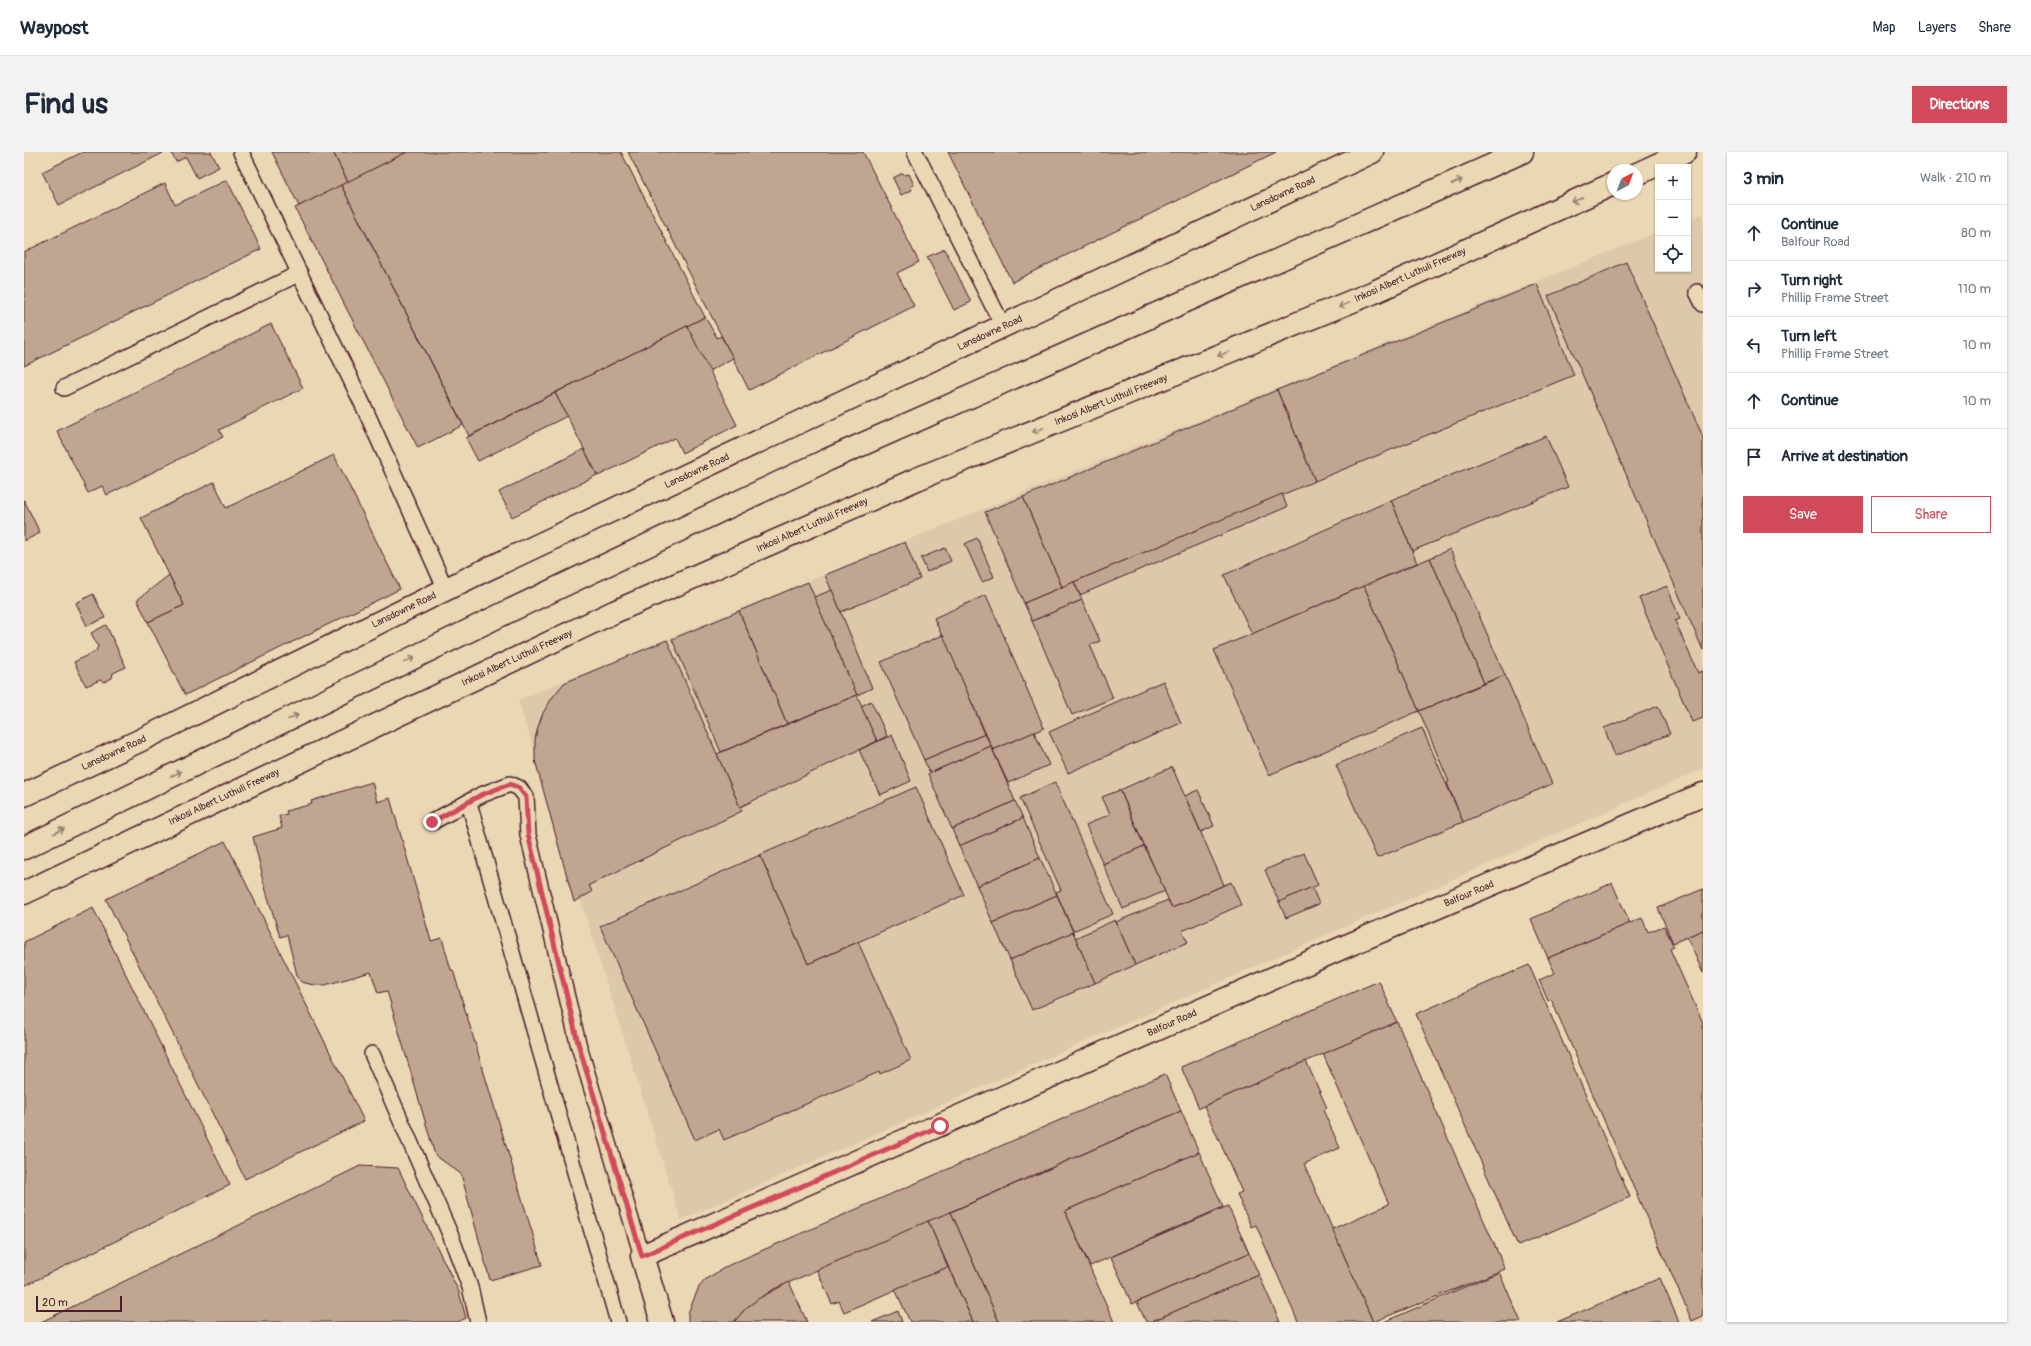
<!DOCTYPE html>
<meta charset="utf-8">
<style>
body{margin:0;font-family:Pangolin,sans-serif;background:#f2f2f3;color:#1f2937}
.controls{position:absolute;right:12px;top:12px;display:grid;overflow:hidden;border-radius:0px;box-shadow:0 1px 3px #0004}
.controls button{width:36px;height:36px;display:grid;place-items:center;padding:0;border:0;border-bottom:1px solid #e0e1e3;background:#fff;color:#1f2937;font:20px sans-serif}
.compass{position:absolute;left:1583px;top:12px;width:36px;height:36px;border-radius:50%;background:#fff;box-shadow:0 1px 3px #0004;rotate:41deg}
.scale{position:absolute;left:12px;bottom:10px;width:86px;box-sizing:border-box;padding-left:4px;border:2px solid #4a1f2b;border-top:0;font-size:11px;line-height:14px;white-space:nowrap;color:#4a1f2b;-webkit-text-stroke:3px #ead7b4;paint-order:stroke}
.stop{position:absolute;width:12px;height:12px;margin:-9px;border:3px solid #d1495b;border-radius:50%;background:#fff}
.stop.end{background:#d1495b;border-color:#fff;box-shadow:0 1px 4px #0008}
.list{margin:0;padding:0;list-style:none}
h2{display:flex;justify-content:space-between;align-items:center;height:52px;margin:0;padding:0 16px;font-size:17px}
h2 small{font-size:13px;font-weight:400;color:#747a83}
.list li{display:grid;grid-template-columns:26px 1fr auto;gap:12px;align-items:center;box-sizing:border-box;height:56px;padding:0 16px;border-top:1px solid #e0e1e3}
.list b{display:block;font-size:15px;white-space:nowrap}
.list p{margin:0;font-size:13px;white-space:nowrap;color:#747a83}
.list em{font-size:13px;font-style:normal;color:#747a83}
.actions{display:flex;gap:8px;padding:12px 16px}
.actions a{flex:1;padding:9px 0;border:1px solid #d1495b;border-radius:0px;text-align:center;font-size:14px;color:#d1495b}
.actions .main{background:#d1495b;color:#fff}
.icon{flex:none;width:22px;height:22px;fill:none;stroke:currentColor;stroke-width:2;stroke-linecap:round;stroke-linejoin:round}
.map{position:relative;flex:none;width:1679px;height:1170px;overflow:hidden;border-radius:0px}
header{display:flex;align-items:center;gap:24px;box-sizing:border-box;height:56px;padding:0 20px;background:#fff;border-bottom:1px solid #e0e1e3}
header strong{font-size:19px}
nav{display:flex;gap:22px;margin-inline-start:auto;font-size:14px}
.intro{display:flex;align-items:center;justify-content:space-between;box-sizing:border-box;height:96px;padding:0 24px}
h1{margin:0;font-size:28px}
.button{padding:10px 18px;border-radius:0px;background:#d1495b;color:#fff;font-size:14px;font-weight:700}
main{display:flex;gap:24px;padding:0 24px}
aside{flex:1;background:#fff;border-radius:0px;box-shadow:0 1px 3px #0004}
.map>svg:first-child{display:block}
.built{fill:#ddc8aa}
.building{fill:#c0a691;stroke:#4a1f2b}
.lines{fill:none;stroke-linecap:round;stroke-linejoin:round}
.service-casing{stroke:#4a1f2b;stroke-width:18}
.minor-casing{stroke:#4a1f2b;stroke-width:25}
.motorway-casing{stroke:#4a1f2b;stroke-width:25}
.service{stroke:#ead7b4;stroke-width:15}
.minor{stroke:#ead7b4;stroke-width:22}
.motorway{stroke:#ead7b4;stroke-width:22}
.oneway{stroke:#9a7b70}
.route{stroke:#d1495b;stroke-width:5}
.labels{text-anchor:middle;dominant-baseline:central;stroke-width:3.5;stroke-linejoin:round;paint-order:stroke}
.street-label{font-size:10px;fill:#4a1f2b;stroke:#ead7b4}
</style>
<header>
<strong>Waypost</strong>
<nav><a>Map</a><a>Layers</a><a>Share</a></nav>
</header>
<div class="intro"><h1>Find us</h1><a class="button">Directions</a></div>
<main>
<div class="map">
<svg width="1679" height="1170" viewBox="0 0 1679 1170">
<rect width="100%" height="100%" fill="#ead7b4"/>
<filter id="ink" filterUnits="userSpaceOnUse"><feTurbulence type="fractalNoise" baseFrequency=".025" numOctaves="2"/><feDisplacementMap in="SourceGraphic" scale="8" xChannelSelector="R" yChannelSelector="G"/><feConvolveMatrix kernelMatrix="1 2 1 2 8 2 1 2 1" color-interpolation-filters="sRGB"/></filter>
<g filter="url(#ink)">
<polygon class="built" points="1679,62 1679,617 657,1068 494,548 1634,80 1634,117 1664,117 1664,68"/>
<g class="building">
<polygon points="59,0 141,0 35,53 18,20"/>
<polygon points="147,0 187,0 195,15 173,26 162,5 152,10"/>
<polygon points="248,0 309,0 324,30 275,54"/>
<polygon points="309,0 383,0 324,30"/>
<polygon points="383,0 597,0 681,165 445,284 317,33"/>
<polygon points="604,0 839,0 895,110 873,121 890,154 725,238"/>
<polygon points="924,0 1252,0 988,130"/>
<polygon points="879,21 881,23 885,22 890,33 886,35 888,38 877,43 869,26"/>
<polygon points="203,28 237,97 0,214 0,100 141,31 151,53"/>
<polygon points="317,33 439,273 394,296 271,56"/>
<polygon points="921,97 947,150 930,158 903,105"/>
<polygon points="1602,110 1679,285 1679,498 1524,144"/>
<polygon points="1513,132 1550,223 1291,329 1253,238"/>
<polygon points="681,165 693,186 697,184 709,206 685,219 663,174"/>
<polygon points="247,172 279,236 195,278 199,285 83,343 78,334 64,341 33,279"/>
<polygon points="663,174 713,273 658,301 651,286 574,324 531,241"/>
<polygon points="1253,238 1291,329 1038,435 999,345"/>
<polygon points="531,241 543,264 454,309 442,286"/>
<polygon points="1522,284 1544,335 1388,399 1367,348"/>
<polygon points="560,297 573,323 488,365 475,340"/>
<polygon points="310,303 376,437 161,543 124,470 160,453 117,366 190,330 202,356"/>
<polygon points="1258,342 1263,355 1056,443 1050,430"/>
<polygon points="999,345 1038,435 1000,451 961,360"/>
<polygon points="0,348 16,381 0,389"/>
<polygon points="1367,348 1393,411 1228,482 1200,423"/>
<polygon points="953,386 970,425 958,430 941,392"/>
<polygon points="881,390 896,427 817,460 801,423"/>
<polygon points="921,396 927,409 903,420 897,406"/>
<polygon points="1426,397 1481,523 1460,531 1406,406"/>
<polygon points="1406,406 1460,531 1395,559 1340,434"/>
<polygon points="145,423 160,453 124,470 113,448"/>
<polygon points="784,430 833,543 763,572 715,459"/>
<polygon points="1050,430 1058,448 1008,469 1000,451"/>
<polygon points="1340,434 1395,559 1245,623 1190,498"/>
<polygon points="1643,434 1656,467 1651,469 1674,521 1679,519 1679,566 1668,570 1615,446"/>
<polygon points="808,438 848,536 833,543 790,445"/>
<polygon points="69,442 81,466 63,474 52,451"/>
<polygon points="962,443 1020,576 969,598 910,466"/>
<polygon points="1058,448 1076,489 1066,493 1089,546 1048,563 1008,469"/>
<polygon points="715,459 763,572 697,600 648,487"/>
<polygon points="82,473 102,515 89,521 88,526 80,530 76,528 62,534 50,510 72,499 74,494 67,481"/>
<polygon points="919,483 961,582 900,608 857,510"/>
<polygon points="643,488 718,659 565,733 568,740 550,750 511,608 511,587 514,575 519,561 528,546 540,531"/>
<polygon points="1481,523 1528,632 1439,670 1423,631 1425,630 1395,559"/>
<polygon points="1139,529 1157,571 1044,621 1025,580"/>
<polygon points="833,543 853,589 716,655 693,602"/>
<polygon points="847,549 863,584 853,589 837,554"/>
<polygon points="1634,554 1646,582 1591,604 1580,576"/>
<polygon points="1398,576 1439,670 1353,706 1312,613"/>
<polygon points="1010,580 1025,613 984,631 969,598"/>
<polygon points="961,582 967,594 906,621 900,608"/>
<polygon points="868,583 887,629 856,643 835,598"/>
<polygon points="967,594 991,649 928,677 904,622"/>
<polygon points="1148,615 1200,733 1148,756 1096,638"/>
<polygon points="348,630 353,650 366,646 407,789 418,786 427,818 429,818 518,1113 466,1128 437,1022 411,1003 363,839 354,841 347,820 301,833 290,833 277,830 273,823 263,783 256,785 237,722 238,721 229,685 258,676 255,664 263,662 262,659 288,652 287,649"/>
<polygon points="1031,630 1089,762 1049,779 1032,740 1037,738 996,646"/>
<polygon points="892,635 940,743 784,812 736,703"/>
<polygon points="1096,638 1120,694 1079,712 1062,673 1086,662 1078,645"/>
<polygon points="1174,638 1190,674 1177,680 1161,644"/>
<polygon points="991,649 999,666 935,694 928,677"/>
<polygon points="999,666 1016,706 953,734 935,694"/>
<polygon points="201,689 340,969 221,1027 82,747"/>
<polygon points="1120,694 1141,739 1099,757 1079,712"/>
<polygon points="1280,701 1294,733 1255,750 1241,718"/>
<polygon points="736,703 784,812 834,790 887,908 856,922 855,920 700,988 695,977 671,988 576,774"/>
<polygon points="1016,706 1033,743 969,771 953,734"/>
<polygon points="1207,730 1217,753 1158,779 1164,790 1111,813 1092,770 1144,748 1148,756"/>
<polygon points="1588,731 1606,771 1524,806 1507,767"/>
<polygon points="1288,735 1295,752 1262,766 1255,750"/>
<polygon points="1679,737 1679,778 1649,791 1634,756"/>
<polygon points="1033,743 1049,780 986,808 969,771"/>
<polygon points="69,756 206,1033 0,1134 0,790"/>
<polygon points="1618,766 1624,780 1640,774 1650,795 1646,797 1679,871 1679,1164 1668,1169 1527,847 1524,849 1515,828 1531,821 1524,806"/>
<polygon points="1091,768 1111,813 1071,831 1051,786"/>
<polygon points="1679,778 1679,821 1663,785"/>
<polygon points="1049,780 1071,831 1008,858 986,808"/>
<polygon points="1505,813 1606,1045 1494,1094 1392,862"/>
<polygon points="1355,829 1373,870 1175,956 1157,915"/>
<polygon points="1373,870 1481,1117 1349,1170 1308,1077 1365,1052 1299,902"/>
<polygon points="1282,909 1303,956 1299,958 1316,996 1280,1012 1349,1170 1274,1170 1232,1073 1227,1075 1213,1042 1218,1040 1180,954"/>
<polygon points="1141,922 1157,959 750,1137 722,1156 710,1170 664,1170 664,1161 675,1135 682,1127 705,1113"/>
<polygon points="1157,959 1175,1000 1041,1059 1090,1170 975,1170 927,1060"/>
<polygon points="1175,1000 1199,1055 1066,1114 1041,1059"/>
<polygon points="336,1014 374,1016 435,1140 442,1166 434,1170 17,1170"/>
<polygon points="1204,1054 1225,1101 1108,1152 1087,1105"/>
<polygon points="927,1060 975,1170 949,1170 904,1069"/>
<polygon points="904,1069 924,1115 820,1160 815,1149 808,1152 793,1118"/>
<polygon points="1225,1101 1235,1123 1126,1170 1122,1170 1113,1150"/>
<polygon points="924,1115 949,1170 886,1170 871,1137"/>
<polygon points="1475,1120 1497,1170 1360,1170"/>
<polygon points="1235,1123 1256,1170 1126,1170"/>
<polygon points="1636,1126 1655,1170 1533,1170"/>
<polygon points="765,1130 783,1170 710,1170 722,1156 734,1147"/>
<polygon points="874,1159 878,1170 848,1170"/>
</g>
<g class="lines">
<defs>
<g id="service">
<polyline points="217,0 340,255 422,438"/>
<polyline points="891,0 979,174"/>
<polyline points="1673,140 1679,152"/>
<polyline points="40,236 276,121"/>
<polyline points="445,651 594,1170"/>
<polyline points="408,670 457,643 486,632 495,636 502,645 504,683 554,891 618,1104"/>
<polyline points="348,902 426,1082 446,1135 454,1170"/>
</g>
<g id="minor">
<polyline points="0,643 115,589 453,422 1348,0"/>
<polyline points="638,1170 618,1104 1320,795 1679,642"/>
</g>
<g id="motorway">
<polyline points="1613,22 1661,0"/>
<polyline points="0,696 483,460 803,308 1498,0"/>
<polyline points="0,741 590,460 893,327 1348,141 1589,32"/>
</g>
</defs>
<use href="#service" class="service-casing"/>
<use href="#minor" class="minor-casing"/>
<use href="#motorway" class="motorway-casing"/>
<use href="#service" class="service"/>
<use href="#minor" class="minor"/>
<use href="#motorway" class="motorway"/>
</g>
<defs><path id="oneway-shaft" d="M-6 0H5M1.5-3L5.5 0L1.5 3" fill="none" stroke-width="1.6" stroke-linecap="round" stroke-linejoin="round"/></defs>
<g class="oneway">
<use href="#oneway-shaft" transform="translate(1433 30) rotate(-25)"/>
<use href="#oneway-shaft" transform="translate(1553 48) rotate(156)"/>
<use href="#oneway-shaft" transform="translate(1320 153) rotate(158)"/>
<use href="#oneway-shaft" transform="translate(1199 202) rotate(158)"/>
<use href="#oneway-shaft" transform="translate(1014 278) rotate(158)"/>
<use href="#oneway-shaft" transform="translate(385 508) rotate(-26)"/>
<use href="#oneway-shaft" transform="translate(269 565) rotate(-26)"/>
<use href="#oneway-shaft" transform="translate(152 622) rotate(-26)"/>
<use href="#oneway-shaft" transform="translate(35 679) rotate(-26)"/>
</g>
</g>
<g class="lines" filter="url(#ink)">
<polyline class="route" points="408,670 457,643 486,632 495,636 502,645 504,682 554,891 618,1104 916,974"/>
</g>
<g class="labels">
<g class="street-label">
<text transform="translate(1259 42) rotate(-25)">Lansdowne Road</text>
<text transform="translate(1386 123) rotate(-24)">Inkosi Albert Luthuli Freeway</text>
<text transform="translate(966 181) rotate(-25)">Lansdowne Road</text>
<text transform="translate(1087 248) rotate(-22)">Inkosi Albert Luthuli Freeway</text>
<text transform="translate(673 319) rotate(-25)">Lansdowne Road</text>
<text transform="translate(788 373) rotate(-24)">Inkosi Albert Luthuli Freeway</text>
<text transform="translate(380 458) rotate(-26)">Lansdowne Road</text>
<text transform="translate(493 506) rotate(-25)">Inkosi Albert Luthuli Freeway</text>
<text transform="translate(90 601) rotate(-25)">Lansdowne Road</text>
<text transform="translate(200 645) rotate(-25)">Inkosi Albert Luthuli Freeway</text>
<text transform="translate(1445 742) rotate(-23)">Balfour Road</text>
<text transform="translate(1148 871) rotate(-24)">Balfour Road</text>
</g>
</g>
</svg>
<div class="controls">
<button>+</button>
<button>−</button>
<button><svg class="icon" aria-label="locate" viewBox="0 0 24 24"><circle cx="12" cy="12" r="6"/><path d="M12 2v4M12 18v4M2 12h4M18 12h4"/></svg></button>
</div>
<svg class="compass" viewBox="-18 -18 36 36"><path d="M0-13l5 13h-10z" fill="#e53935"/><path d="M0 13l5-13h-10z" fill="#747a83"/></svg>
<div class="scale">20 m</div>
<div class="stop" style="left:916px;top:974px"></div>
<div class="stop end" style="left:408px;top:670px"></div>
</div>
<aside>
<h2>3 min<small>Walk · 210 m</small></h2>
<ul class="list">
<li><svg class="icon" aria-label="ahead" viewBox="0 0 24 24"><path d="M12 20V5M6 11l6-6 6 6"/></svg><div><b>Continue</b><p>Balfour Road</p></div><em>80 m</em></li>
<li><svg class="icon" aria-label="right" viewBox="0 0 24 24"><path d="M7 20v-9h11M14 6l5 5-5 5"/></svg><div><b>Turn right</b><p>Phillip Frame Street</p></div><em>110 m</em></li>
<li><svg class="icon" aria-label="left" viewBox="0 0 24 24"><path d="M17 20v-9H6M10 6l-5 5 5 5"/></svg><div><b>Turn left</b><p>Phillip Frame Street</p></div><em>10 m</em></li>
<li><svg class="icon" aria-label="ahead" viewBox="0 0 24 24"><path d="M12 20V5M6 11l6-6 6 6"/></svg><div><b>Continue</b></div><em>10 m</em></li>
<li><svg class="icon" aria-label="arrive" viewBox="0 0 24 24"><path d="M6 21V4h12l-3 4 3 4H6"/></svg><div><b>Arrive at destination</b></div></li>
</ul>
<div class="actions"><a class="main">Save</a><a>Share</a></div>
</aside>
</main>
